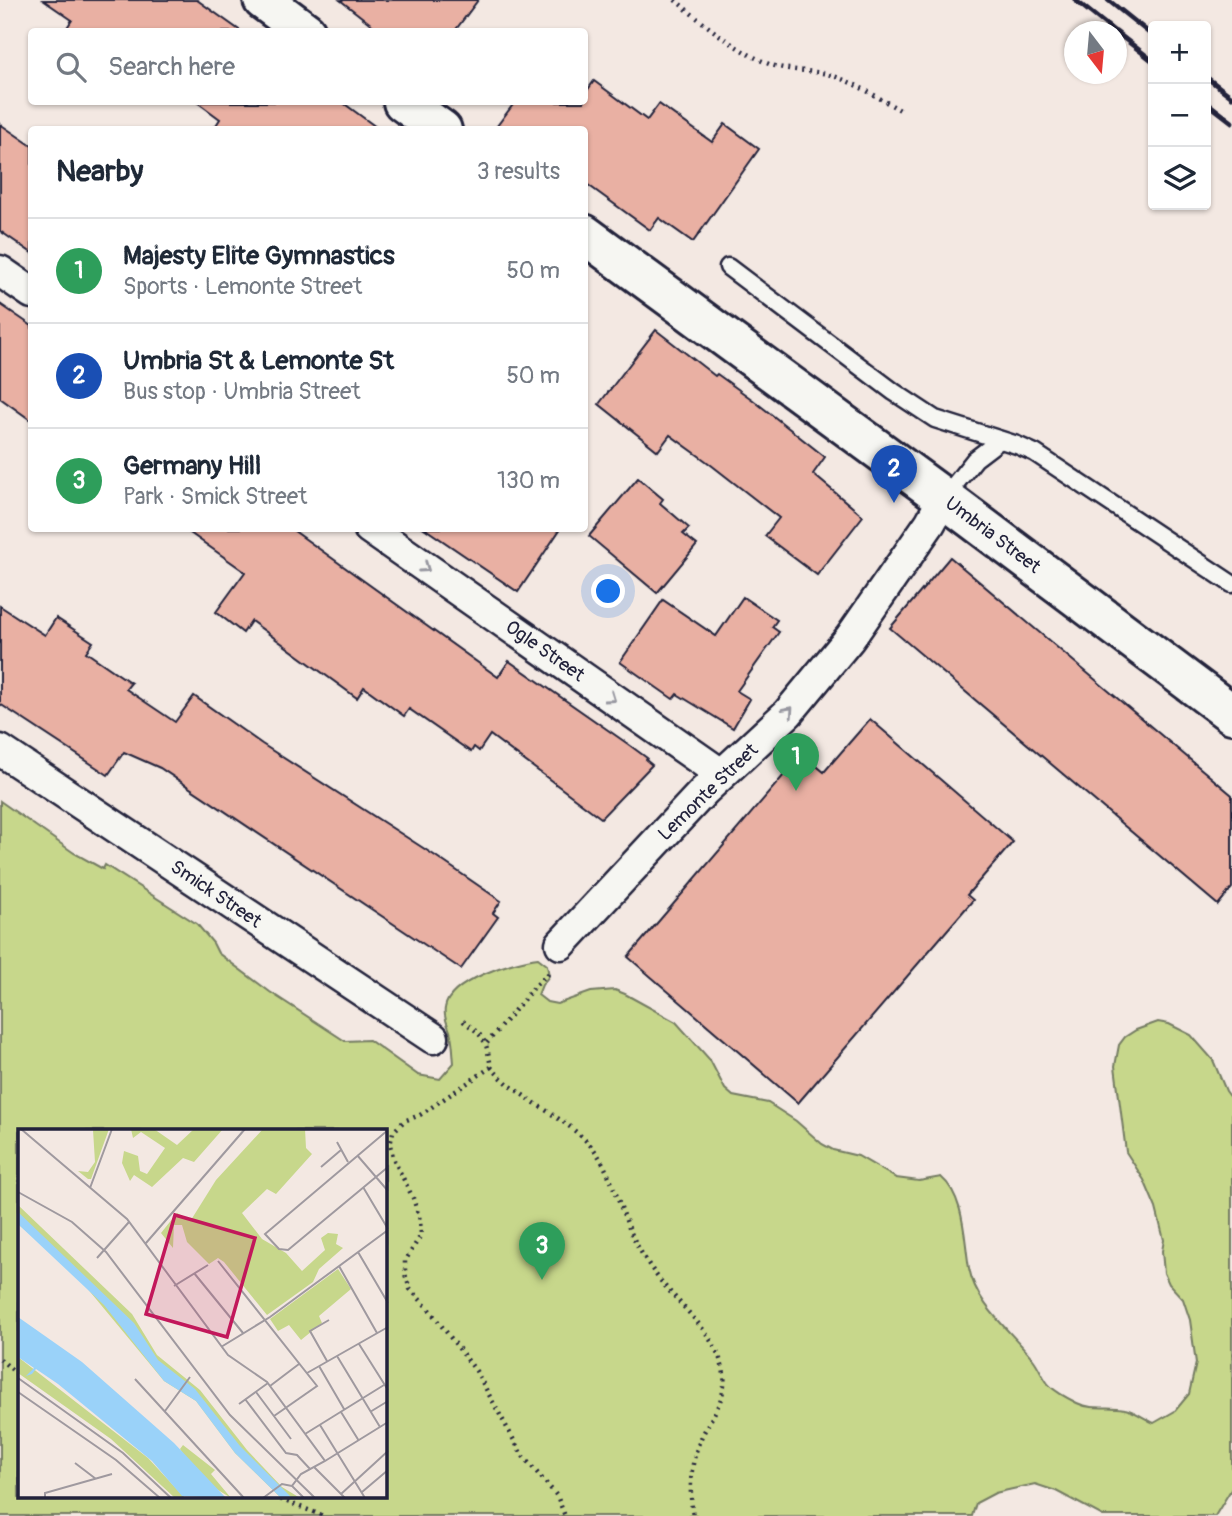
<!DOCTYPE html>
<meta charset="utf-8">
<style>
body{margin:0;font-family:Pangolin,sans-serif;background:#f2f2f3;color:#1f2937}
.controls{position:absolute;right:21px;top:21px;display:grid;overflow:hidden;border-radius:7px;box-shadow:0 2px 5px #0004}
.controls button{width:63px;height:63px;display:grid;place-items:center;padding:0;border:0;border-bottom:2px solid #e0e1e3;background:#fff;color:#1f2937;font:35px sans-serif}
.compass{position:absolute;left:1064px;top:21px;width:63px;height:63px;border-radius:50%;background:#fff;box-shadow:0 2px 5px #0004;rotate:164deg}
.you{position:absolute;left:609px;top:592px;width:24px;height:24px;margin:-18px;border:5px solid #fff;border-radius:50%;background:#1a73e8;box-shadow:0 0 0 10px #1a73e833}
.badge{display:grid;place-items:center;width:46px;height:46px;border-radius:50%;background:#1f6fb2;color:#fff;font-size:23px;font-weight:700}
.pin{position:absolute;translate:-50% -58px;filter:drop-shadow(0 2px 4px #0008)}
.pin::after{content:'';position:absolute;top:37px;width:24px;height:21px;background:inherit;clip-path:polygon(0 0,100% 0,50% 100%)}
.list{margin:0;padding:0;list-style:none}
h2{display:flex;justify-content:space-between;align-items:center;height:91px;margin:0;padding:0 28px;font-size:30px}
h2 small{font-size:23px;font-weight:400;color:#747a83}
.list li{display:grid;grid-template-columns:46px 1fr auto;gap:21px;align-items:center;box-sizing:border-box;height:105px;padding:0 28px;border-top:2px solid #e0e1e3}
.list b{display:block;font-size:26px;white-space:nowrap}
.list p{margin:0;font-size:23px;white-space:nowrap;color:#747a83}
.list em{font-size:23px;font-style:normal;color:#747a83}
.icon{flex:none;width:38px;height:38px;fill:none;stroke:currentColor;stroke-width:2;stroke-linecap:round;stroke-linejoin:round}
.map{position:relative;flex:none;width:1232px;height:1516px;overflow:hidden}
.search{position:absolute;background:#fff;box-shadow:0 2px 5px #0004;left:28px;top:28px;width:560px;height:77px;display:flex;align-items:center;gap:18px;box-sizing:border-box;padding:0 24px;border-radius:7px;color:#747a83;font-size:26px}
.panel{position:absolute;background:#fff;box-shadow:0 2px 5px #0004;left:28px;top:126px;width:560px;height:406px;border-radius:7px}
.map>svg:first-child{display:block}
.green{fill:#c7d78b;stroke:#747c63;stroke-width:2;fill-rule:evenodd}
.building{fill:#e9b0a3;stroke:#22223b;stroke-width:2}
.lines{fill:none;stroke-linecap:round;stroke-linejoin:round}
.lane-casing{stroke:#22223b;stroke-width:21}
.street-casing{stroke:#22223b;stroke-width:35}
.secondary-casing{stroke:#22223b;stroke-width:44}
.path{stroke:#22223b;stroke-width:4.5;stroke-dasharray:2 5;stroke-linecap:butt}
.lane{stroke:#f6f6f2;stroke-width:16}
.street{stroke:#f6f6f2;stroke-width:30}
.secondary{stroke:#f6f6f2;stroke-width:38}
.rail{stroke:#22223b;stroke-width:5}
.oneway{stroke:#9797a0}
.labels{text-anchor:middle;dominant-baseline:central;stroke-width:5;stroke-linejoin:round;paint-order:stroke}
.street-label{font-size:19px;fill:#22223b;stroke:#f6f6f2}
.inset-road{fill:none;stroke:#9f999f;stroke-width:2}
.view{fill:#c2185b;fill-opacity:0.15;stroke:#c2185b;stroke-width:3.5}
.inset-edge{fill:none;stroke:#22223b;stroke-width:3.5}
</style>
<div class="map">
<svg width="1232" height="1516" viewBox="0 0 1232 1516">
<rect width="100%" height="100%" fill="#f3e8e2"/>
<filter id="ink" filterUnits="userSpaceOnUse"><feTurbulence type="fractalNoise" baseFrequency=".0143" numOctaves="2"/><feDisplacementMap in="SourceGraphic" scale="14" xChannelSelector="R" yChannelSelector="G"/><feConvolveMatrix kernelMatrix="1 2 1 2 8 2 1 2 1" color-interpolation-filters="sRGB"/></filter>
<g filter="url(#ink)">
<path class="green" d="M 0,801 L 74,853 L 103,869 L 105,865 L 197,924 L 213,943 L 218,953 L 270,992 L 345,1041 L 369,1040 L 418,1075 L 440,1079 L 454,1063 C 453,1053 453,1044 451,1035 C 449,1025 443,1019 445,1008 C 449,981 513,961 538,958 L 547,965 L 549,976 L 542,985 L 538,995 L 547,1002 L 557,1004 L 591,992 L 615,990 L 625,994 L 676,1022 L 710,1060 L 725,1089 L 733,1096 L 768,1103 L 796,1121 L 822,1144 L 833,1150 L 858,1156 L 896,1178 L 919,1181 L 941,1177 C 965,1197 964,1239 969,1268 C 976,1305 1011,1331 1033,1359 C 1040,1368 1043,1379 1050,1386 C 1057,1393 1069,1399 1077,1403 C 1093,1411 1109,1405 1125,1409 C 1135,1411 1145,1419 1154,1423 L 1175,1411 L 1189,1394 L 1196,1363 L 1190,1320 L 1183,1299 L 1169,1284 L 1164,1273 L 1162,1251 L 1164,1240 L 1156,1208 L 1144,1180 L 1126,1152 L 1115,1066 L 1119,1045 L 1125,1037 L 1136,1030 L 1158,1022 L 1169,1024 L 1191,1035 L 1213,1060 L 1226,1091 L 1232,1099 L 1232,1488 L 1215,1516 L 1103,1516 L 1056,1491 L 1035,1484 L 995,1493 L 976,1503 L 972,1516 L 0,1516 ZM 19,1131 L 385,1131 L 385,1497 L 19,1497 Z"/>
<g class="building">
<polygon points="43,0 197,0 242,32 64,32 72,20"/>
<polygon points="340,0 478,0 454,32 381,32"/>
<polygon points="594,81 647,120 659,104 712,142 725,124 759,149 693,242 659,218 650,230 584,182 584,130 494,130 515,102 584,102 584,95"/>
<polygon points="197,102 342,102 380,130 213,130 220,119"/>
<polygon points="0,124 32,146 32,253 0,231"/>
<polygon points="0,304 32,326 32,421 0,398"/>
<polygon points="656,330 715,376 717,374 753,400 825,457 813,474 863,516 817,575 765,536 779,518 706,461 670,435 658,451 599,404"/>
<polygon points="638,478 663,499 660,503 689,528 683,534 697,545 657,593 589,536"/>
<polygon points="183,528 290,528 498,677 509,661 628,744 647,758 646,760 652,765 601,818 490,735 479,751 474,747 471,752 409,709 404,716 364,687 357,698 251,621 243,633 216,612 245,572"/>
<polygon points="424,528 561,528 518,592"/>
<polygon points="950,557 1232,795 1232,888 1218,905 890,628"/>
<polygon points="743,597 777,620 772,627 779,632 737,691 750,699 733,728 677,694 673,699 620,662 663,600 716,636"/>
<polygon points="0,606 45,635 56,618 93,642 86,652 131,683 126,689 175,722 194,696 262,744 434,855 501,901 493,913 498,917 461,969 160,768 124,752 108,775 0,704"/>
<polygon points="870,719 1013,842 967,895 973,900 798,1103 628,957 802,754 824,772"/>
</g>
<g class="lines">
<defs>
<g id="lane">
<polyline points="728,267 894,392 935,419 1017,445 1035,453 1232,584"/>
<polyline points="944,498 975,459 1000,440"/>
</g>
<g id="street">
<polyline points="0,271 32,293"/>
<polyline points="369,528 721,774"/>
<polyline points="0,750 433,1038"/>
<polyline points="561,944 704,791 788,713 850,638 930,523 944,498"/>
</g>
<g id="secondary">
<polyline points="263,0 306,32"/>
<polyline points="403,102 442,130"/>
<polyline points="584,234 944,498 1232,714"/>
</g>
</defs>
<use href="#lane" class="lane-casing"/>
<use href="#street" class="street-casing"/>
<use href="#secondary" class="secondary-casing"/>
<g class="path">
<path d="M 675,0 C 703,23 735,50 769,64 C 787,71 809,70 827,74 C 853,81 877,97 900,110"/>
<path d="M 463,1021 C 485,1037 486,1040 491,1067 L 420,1115 L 404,1121 L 393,1132 L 390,1145 L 394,1160 L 413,1198 L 420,1220 L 421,1235 L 405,1261 L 405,1274 L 410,1289 L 428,1308 L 476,1371 L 522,1455 L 557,1496 L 565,1516"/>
<polyline points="487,1043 534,987 549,973"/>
<path d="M 491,1067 C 519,1100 562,1114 591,1146 C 611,1168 621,1215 636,1243 C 646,1262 658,1279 673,1295 C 694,1319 718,1340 724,1374 C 727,1398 711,1417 701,1438 C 690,1463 689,1489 693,1516"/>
<polyline points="0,1359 19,1376"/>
<polyline points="274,1497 324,1516"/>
</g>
<use href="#lane" class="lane"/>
<use href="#street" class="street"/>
<use href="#secondary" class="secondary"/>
<g class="rail">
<polyline points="1075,0 1115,32"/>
<polyline points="1108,0 1153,36"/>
<polyline points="1116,32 1153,61"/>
<polyline points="1206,77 1232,97"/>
<polyline points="1206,102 1232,122"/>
</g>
</g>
<defs><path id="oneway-chevron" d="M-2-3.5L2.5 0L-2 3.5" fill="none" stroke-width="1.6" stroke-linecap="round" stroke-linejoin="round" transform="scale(1.75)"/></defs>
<g class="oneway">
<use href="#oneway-chevron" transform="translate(425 568) rotate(35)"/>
<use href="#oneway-chevron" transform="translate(611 698) rotate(35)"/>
<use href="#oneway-chevron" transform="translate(789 711) rotate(-48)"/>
</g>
</g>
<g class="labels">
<g class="street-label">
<text transform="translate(993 535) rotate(37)">Umbria Street</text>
<text transform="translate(545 651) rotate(35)">Ogle Street</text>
<text transform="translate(708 792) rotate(-44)">Lemonte Street</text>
<text transform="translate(216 894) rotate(34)">Smick Street</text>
</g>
</g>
<g transform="translate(18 1129)">
<rect width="369" height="369" fill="#f3e8e2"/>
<path d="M 91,0 L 73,50 L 70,50 L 60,42 L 70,43 L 77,33 L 75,1 ZM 113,0 L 136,0 L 159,16 L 176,0 L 205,0 L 176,33 L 165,29 L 134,58 L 116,46 L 112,52 L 104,34 L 106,22 L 120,27 L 122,42 L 129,45 L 147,19 L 123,3 L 115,9 ZM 245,0 L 287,0 L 288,19 L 294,25 L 258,65 L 249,60 L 224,84 L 244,110 L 268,124 L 284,142 L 307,121 L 303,109 L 310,104 L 320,105 L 318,115 L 325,119 L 301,140 L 295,153 L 249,186 L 206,133 L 200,129 L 191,135 L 169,113 L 164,96 L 156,96 L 155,119 L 143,104 L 159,84 L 173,91 L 198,51 ZM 0,76 L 114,185 L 139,226 L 182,261 L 229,321 L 264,358 L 282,369 L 263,369 L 217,324 L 178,272 L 146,252 L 54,141 L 1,96 ZM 320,140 L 333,160 L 301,187 L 304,194 L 283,211 L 271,196 L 260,202 L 252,190 ZM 0,228 L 130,329 L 167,369 L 157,369 L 93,310 L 0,244 ZM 165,316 L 197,341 L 193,345 L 213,369 L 192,356 L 170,332 L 162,320 Z" fill="#c7d78b"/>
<path d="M 0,83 L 116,194 L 140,231 L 177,260 L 222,317 L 274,369 L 263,369 L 217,324 L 178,272 L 146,252 L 86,176 L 1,96 ZM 0,188 L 64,233 L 156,314 L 208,369 L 164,367 L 134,332 L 40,255 L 18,240 L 14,245 L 8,247 L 16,239 L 0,228 Z" fill="#9ad2f9"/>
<path class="inset-road" d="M 3,0 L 109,90 L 210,226 L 249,253 L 307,332 L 283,345 L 274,357 L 286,369M 370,1 L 247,105 L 261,120 L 270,121 L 370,38M 319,13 L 330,33M 339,26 L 370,62M 303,38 L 323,21M 345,58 L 370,100M 72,59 L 94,0M 0,63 L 54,93 L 88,123 L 212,286 L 297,369M 128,114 L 227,0M 340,123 L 370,174M 79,129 L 111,93M 200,132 L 299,257 L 256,287M 321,137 L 359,204M 176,144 L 225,204M 156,157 L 190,136M 341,215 L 370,261M 203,218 L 252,188 L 370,101M 319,227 L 362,298M 309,232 L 292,202 L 311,191M 301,237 L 326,280M 289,244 L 370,198M 0,249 L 105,324 L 153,369M 117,250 L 226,369M 252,257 L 281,235M 0,263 L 98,331 L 142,369M 238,263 L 273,310M 227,270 L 268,324 L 279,326 L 292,340M 221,275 L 250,254M 147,282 L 172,248M 323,283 L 341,312M 352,283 L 370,272M 302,296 L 347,369M 287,305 L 366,256M 307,332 L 370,293M 57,334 L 78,350M 296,338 L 327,369M 344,363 L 370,341M 323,365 L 370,322M 27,369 L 27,364 L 94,345M 245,369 L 264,355 L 274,357"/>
<path class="view" d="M 157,86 L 237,109 L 209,208 L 128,185 Z"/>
<rect width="369" height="369" class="inset-edge"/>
</g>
</svg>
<div class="controls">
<button>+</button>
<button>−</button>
<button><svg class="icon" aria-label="layers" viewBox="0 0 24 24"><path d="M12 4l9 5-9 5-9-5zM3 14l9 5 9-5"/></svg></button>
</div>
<svg class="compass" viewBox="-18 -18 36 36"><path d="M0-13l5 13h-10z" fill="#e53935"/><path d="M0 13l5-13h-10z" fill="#747a83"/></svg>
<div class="you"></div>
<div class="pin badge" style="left:796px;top:791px;background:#2e9e5b">1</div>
<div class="pin badge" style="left:894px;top:503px;background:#1a4fb4">2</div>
<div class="pin badge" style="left:542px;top:1280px;background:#2e9e5b">3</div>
<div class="search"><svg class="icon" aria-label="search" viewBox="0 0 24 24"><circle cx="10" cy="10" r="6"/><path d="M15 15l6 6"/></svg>Search here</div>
<section class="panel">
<h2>Nearby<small>3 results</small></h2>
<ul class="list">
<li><span class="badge" style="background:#2e9e5b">1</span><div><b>Majesty Elite Gymnastics</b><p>Sports · Lemonte Street</p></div><em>50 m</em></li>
<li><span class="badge" style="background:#1a4fb4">2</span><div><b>Umbria St &amp; Lemonte St</b><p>Bus stop · Umbria Street</p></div><em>50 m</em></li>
<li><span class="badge" style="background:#2e9e5b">3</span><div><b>Germany Hill</b><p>Park · Smick Street</p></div><em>130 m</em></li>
</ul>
</section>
</div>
